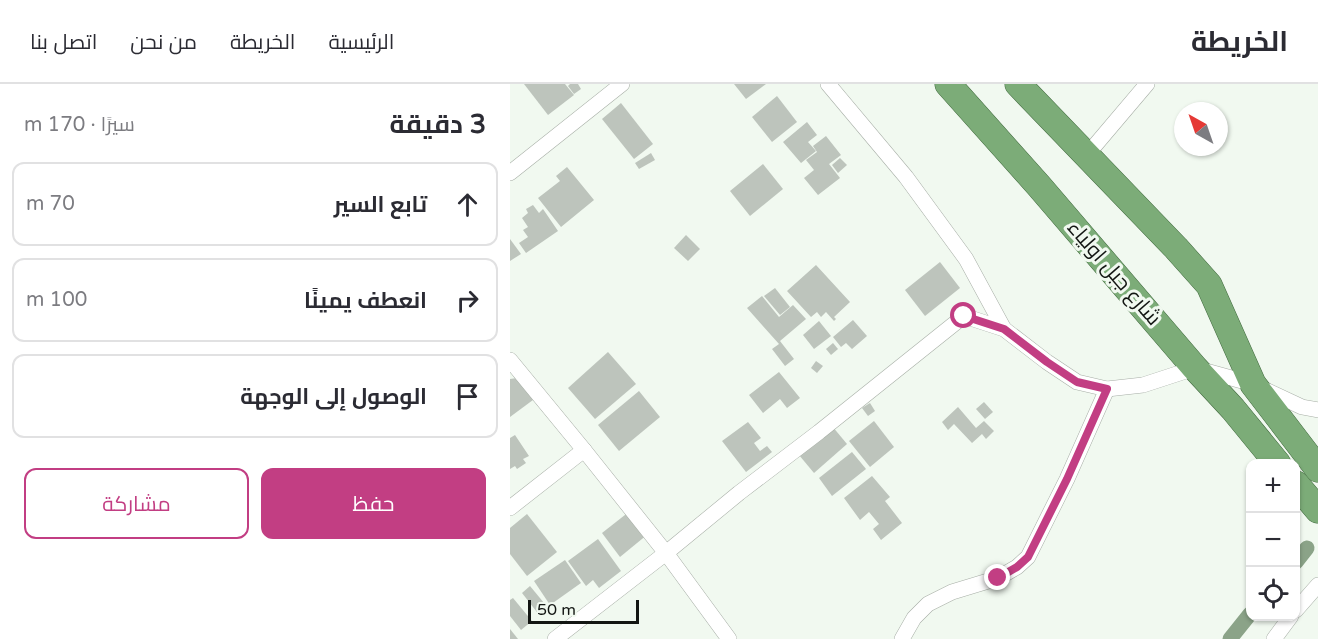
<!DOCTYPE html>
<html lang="ar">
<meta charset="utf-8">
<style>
body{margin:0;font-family:"Varela Round",Cairo,sans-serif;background:#f2f2f3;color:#2b2b33;direction:rtl}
.controls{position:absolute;right:18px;bottom:18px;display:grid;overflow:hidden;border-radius:12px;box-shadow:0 2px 4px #0004}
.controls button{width:54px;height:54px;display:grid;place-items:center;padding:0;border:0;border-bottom:2px solid #e1e1e2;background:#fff;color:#2b2b33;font:30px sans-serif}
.compass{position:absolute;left:664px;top:18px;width:54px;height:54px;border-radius:50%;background:#fff;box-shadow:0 2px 4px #0004;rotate:320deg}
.scale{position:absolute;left:18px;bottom:15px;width:111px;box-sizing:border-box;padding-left:6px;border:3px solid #131613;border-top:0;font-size:16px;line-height:21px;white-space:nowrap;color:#131613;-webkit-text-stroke:4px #f1f9f0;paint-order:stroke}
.stop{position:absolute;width:18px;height:18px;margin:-14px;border:4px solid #c23e83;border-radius:50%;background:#fff}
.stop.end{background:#c23e83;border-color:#fff;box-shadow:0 2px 6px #0008}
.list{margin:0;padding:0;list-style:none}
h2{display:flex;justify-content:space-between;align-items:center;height:78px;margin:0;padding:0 24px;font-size:26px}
h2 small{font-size:20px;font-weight:400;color:#7c7c81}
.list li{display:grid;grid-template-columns:39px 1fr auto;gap:18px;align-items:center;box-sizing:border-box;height:84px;margin:0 12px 12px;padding:0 12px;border:2px solid #e1e1e2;border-radius:12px}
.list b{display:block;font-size:22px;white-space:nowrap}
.list em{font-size:20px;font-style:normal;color:#7c7c81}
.actions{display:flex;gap:12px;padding:18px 24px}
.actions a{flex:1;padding:14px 0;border:2px solid #c23e83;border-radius:12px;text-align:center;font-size:21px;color:#c23e83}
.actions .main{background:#c23e83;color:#fff}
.icon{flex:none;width:33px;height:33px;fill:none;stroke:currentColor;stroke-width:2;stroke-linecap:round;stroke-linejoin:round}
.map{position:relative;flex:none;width:808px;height:555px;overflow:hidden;direction:ltr}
header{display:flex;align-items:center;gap:36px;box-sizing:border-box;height:84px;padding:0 30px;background:#fff;border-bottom:2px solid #e1e1e2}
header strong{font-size:28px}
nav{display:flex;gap:33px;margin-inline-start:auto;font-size:21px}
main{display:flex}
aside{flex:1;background:#fff}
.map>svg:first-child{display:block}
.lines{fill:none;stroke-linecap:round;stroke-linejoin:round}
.canal{stroke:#8ba388;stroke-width:15}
.building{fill:#bdc4bc}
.minor-casing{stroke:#a7aea6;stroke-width:16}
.trunk-casing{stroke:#426a3f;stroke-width:27}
.minor{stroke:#fff;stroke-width:15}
.trunk{stroke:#7cac78;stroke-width:26}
.route{stroke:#c23e83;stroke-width:8}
.labels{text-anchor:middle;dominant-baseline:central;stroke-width:6;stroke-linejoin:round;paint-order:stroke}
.street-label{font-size:21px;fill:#131613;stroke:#f1f9f0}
</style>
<header>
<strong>الخريطة</strong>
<nav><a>الرئيسية</a><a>الخريطة</a><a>من نحن</a><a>اتصل بنا</a></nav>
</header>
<main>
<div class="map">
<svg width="808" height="555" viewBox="0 0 808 555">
<rect width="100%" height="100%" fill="#f1f9f0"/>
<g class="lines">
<g class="canal">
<polyline points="786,478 797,464"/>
<polyline points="720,555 740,530"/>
</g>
</g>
<g class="building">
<polygon points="14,0 55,0 64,11 38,31"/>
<polygon points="60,0 68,0 71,5 64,10 58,2"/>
<polygon points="224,0 256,0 236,15"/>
<polygon points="267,12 287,38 262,58 242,33"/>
<polygon points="111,19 143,60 124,75 92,35"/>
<polygon points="297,38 307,51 298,58 306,67 291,79 273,58"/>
<polygon points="316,52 331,71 319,80 330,94 308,111 294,94 304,86 296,76 307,68 303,62"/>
<polygon points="141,69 145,76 129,85 125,79"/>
<polygon points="330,74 337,81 328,89 322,81"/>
<polygon points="253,80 273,105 240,132 220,107"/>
<polygon points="57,83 84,116 51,143 28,114 50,97 46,92"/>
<polygon points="23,121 29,129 33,125 48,147 16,169 9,159 18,153 13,146 18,143 12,134 18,129 16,125"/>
<polygon points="176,151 190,165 178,177 164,164"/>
<polygon points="0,155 11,170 0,177"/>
<polygon points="430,178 450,204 415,232 395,206"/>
<polygon points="306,181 340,218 324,233 326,235 324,237 316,228 311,233 307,228 301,233 277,207"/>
<polygon points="265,204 280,223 270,231 254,212"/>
<polygon points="252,212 269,233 283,221 296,235 270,257 284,275 275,282 262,265 269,260 237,224"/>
<polygon points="343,236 357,252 342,265 336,259 331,263 323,253"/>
<polygon points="309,237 321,252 304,265 293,251"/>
<polygon points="323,259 328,265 321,271 316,265"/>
<polygon points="98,268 126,300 85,335 58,304"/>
<polygon points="306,277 313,282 307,289 301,284"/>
<polygon points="269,288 290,314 277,324 270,315 253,329 239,311"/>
<polygon points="7,294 27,313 0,333 0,295"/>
<polygon points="129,307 150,333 109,367 88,341"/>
<polygon points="474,318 483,328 475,335 466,325"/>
<polygon points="360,319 365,327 358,332 352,324"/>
<polygon points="448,323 466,344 474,337 484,347 476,355 472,350 462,359 444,340 438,346 432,338"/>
<polygon points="364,337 384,363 360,383 339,357"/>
<polygon points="238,338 251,354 244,359 250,367 257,362 262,368 236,388 212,357"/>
<polygon points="322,342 337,360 304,389 289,371"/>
<polygon points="5,351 19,372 13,375 16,379 7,385 5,382 0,385 0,354"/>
<polygon points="342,368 356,385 322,412 309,394"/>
<polygon points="362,392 380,413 375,417 392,439 371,456 363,445 369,440 359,428 350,436 334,414"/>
<polygon points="120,427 138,450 110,473 92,449"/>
<polygon points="17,430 47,468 17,492 0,470 0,444"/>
<polygon points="88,455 111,487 89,504 83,496 76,502 58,477"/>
<polygon points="55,476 71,499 40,521 24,497"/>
<polygon points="20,502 39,525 30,532 12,509"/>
<polygon points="3,514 22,537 11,546 0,532 0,516"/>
<polygon points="0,545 8,555 0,555"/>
</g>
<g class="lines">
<defs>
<g id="minor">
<polyline points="318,0 396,93 456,175 494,245"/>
<polyline points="576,72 637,0"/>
<polyline points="0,89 112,0"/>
<polyline points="0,276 74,366 156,469 219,555"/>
<polyline points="0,424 74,366"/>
<polyline points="786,526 808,501"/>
<polyline points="45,555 156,469 229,409 309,348 454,232 494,245 537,278 567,298 597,305 633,301 685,284 743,300 792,323 808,326"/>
<polyline points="392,555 404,534 418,520 442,508 488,494 507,483 518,473 557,395 597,305"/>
<polyline points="764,555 781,532"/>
</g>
<g id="trunk">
<polyline points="438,0 529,102 685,284 723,325 768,380"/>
<polyline points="508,0 666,164 699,201 743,300 808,385"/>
<polyline points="786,400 808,426"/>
</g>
</defs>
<use href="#minor" class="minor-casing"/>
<use href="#trunk" class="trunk-casing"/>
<use href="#minor" class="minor"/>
<use href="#trunk" class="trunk"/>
</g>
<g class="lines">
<polyline class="route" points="454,232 494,245 537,278 567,298 597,305 557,395 518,473 507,483 488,494"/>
</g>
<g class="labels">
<g class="street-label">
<text transform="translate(604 189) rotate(49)">شارع جبل اولياء</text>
</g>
</g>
</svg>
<div class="controls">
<button>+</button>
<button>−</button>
<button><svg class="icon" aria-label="locate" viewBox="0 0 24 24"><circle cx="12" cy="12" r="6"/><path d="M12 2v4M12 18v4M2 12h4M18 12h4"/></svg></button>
</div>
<svg class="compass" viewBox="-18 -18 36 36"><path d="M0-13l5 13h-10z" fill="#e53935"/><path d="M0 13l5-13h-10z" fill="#7c7c81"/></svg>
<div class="scale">50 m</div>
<div class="stop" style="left:454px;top:232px"></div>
<div class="stop end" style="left:488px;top:494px"></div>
</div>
<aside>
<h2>3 دقيقة<small>سيرًا · 170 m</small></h2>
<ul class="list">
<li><svg class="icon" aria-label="ahead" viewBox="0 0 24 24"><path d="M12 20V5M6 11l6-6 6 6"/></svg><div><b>تابع السير</b></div><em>70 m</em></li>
<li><svg class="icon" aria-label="right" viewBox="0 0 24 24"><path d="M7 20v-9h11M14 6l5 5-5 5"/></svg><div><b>انعطف يمينًا</b></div><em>100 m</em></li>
<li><svg class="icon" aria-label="arrive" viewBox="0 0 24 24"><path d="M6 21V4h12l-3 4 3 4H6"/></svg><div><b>الوصول إلى الوجهة</b></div></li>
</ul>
<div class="actions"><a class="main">حفظ</a><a>مشاركة</a></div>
</aside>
</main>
